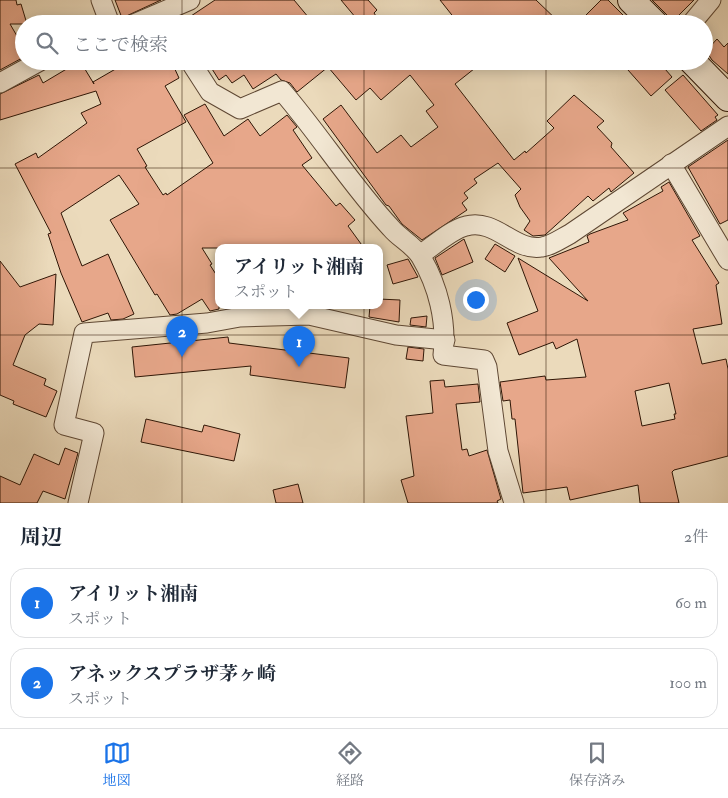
<!DOCTYPE html>
<html lang="ja">
<meta charset="utf-8">
<style>
body{margin:0;font-family:"IM FELL Double Pica","Noto Serif JP",serif;background:#f6f6f7;color:#1f2937}
.you{position:absolute;left:475px;top:299px;width:18px;height:18px;margin:-12px;border:4px solid #fff;border-radius:50%;background:#1a73e8;box-shadow:0 0 0 8px #1a73e833}
.badge{display:grid;place-items:center;width:32px;height:32px;border-radius:50%;background:#1a73e8;color:#fff;font-size:16px;font-weight:700}
.pin{position:absolute;translate:-50% -41px;filter:drop-shadow(0 1px 2px #0008)}
.pin::after{content:'';position:absolute;top:26px;width:18px;height:15px;background:inherit;clip-path:polygon(0 0,100% 0,50% 100%)}
.popup{position:absolute;left:215px;top:244px;width:168px;height:65px;box-sizing:border-box;display:grid;place-content:center;border-radius:10px;background:#fff;filter:drop-shadow(0 1px 4px #0005);font-size:16px;white-space:nowrap;color:#747a83}
.popup b{font-size:19px;color:#1f2937}
.popup::after{content:'';position:absolute;left:50%;top:100%;margin-left:-10px;border:10px solid transparent;border-top-color:#fff}
.list{margin:0;padding:0;list-style:none}
h2{display:flex;justify-content:space-between;align-items:center;height:65px;margin:0;padding:0 20px;font-size:21px}
h2 small{font-size:16px;font-weight:400;color:#747a83}
.list li{display:grid;grid-template-columns:32px 1fr auto;gap:15px;align-items:center;box-sizing:border-box;height:70px;margin:0 10px 10px;padding:0 10px;border:1px solid #e0e1e3;border-radius:15px}
.list b{display:block;font-size:19px;white-space:nowrap}
.list p{margin:0;font-size:16px;white-space:nowrap;color:#747a83}
.list em{font-size:16px;font-style:normal;color:#747a83}
.icon{flex:none;width:28px;height:28px;fill:none;stroke:currentColor;stroke-width:2;stroke-linecap:round;stroke-linejoin:round}
.map{position:relative;flex:none;width:728px;height:503px;overflow:hidden}
.search{position:absolute;background:#fff;box-shadow:0 2px 12px #0003;left:15px;right:15px;top:15px;height:55px;display:flex;align-items:center;gap:12px;box-sizing:border-box;padding:0 18px;border-radius:28px;color:#747a83;font-size:19px}
.sheet{height:225px;background:#fff}
nav{display:flex;justify-content:space-around;align-items:center;box-sizing:border-box;height:70px;border-top:1px solid #e0e1e3;background:#fff;font-size:14px;color:#747a83}
nav a{display:grid;justify-items:center;gap:2px}
nav .on{color:#1a73e8}
.map>svg:first-child{display:block}
.building{fill:#e7a78a;stroke:#2f1606;fill-rule:evenodd}
.lines{fill:none;stroke-linecap:round;stroke-linejoin:round}
.street-casing{stroke:#5e4733;stroke-width:21}
.secondary-casing{stroke:#2f1606;stroke-width:28}
.street{stroke:#f2e7d3;stroke-width:19}
.secondary{stroke:#f2e7d3;stroke-width:26}
.grid{fill:none;stroke:#2f1606;stroke-width:1;stroke-opacity:0.55}
</style>
<div class="map">
<svg width="728" height="503" viewBox="0 0 728 503">
<rect width="100%" height="100%" fill="#ebdabb"/>
<filter id="stains"><feTurbulence type="fractalNoise" baseFrequency=".004" numOctaves="4"/><feColorMatrix values="0 0 0 0 .2 0 0 0 0 .09 0 0 0 0 .02 0 0 0 .5 -.17"/></filter>
<radialGradient id="worn" r=".72"><stop offset=".6" stop-color="#630" stop-opacity="0"/><stop offset="1" stop-color="#630" stop-opacity=".3"/></radialGradient>
<g class="building">
<polygon points="0,0 16,0 17,5 21,4 27,24 10,24 24,48 24,57 0,70"/>
<polygon points="115,0 161,0 122,18"/>
<polygon points="215,0 294,0 314,24 179,24"/>
<polygon points="341,0 368,0 377,10 374,13 376,16 366,24 361,24"/>
<polygon points="440,0 536,0 561,24 459,24"/>
<polygon points="601,0 608,0 632,24 577,24"/>
<polygon points="652,0 694,0 673,21"/>
<polygon points="717,39 724,47 728,43 728,74 712,60 706,51"/>
<polygon points="80,61 94,84 93,82 119,67 115,61 167,61 170,67 173,65 179,78 165,86 186,122 137,149 147,166 145,167 163,195 166,193 167,195 213,163 184,115 205,104 224,136 248,119 260,136 287,115 297,127 293,130 312,158 302,165 336,206 340,203 355,220 348,226 364,248 202,248 212,264 210,265 219,279 219,309 210,311 202,299 177,314 170,315 157,294 155,295 110,220 139,204 119,175 61,213 82,266 108,254 134,314 123,319 111,320 108,313 82,322 61,273 48,234 51,233 15,164 36,153 38,158 87,123 81,113 101,104 96,91 0,120 0,94 39,75 43,83"/>
<polygon points="207,61 484,61 455,84 514,160 525,151 526,153 554,128 547,121 574,95 604,121 597,127 612,143 611,147 634,173 611,192 609,188 593,201 588,196 545,235 533,236 524,230 530,221 520,207 515,195 521,189 498,163 474,179 477,183 464,193 468,198 462,203 467,210 422,240 402,224 389,206 386,205 323,119 341,105 377,153 401,135 411,147 438,127 426,111 434,105 410,75 381,100 370,88 356,100 328,67 297,92 290,83 281,80 276,74 253,89 244,75 232,83 226,75 219,80"/>
<polygon points="620,61 658,61 672,77 651,96"/>
<polygon points="683,75 718,115 715,117 717,120 701,131 665,90"/>
<polygon points="728,140 728,220 720,224 688,167"/>
<path d="M 669,182 L 700,236 L 692,240 L 719,283 L 716,285 L 722,324 L 693,329 L 702,364 L 726,359 L 728,369 L 728,456 L 674,470 L 672,472 L 679,503 L 640,503 L 638,485 L 570,500 L 567,487 L 523,493 L 515,419 L 512,419 L 510,400 L 503,401 L 500,382 L 545,376 L 546,380 L 586,377 L 577,339 L 556,349 L 553,342 L 519,355 L 507,323 L 538,311 L 518,258 L 588,301 L 549,258 L 589,242 L 587,236 L 590,234 L 628,220 L 623,213 L 663,191 L 661,187 ZM 669,383 L 676,414 L 674,414 L 675,419 L 642,426 L 635,391 Z"/>
<polygon points="464,239 473,262 442,275 435,258"/>
<polygon points="495,244 515,256 505,272 485,259"/>
<polygon points="408,259 418,277 393,284 387,265"/>
<polygon points="0,261 20,287 56,274 53,325 39,324 25,335 13,365 46,379 44,385 57,391 46,417 13,404 14,401 0,395"/>
<polygon points="379,299 400,300 399,322 369,317 370,306 379,306"/>
<polygon points="427,316 426,327 410,325 411,318"/>
<polygon points="228,337 229,343 349,358 345,388 250,375 251,366 135,377 132,347"/>
<polygon points="408,347 424,349 423,361 406,359"/>
<polygon points="444,380 445,387 478,384 480,402 456,404 462,450 467,449 469,456 487,450 501,499 497,501 498,503 408,503 401,480 414,476 406,416 433,413 430,381"/>
<polygon points="146,419 202,432 204,425 240,434 234,461 141,442"/>
<polygon points="65,448 78,453 65,499 43,491 37,503 0,503 0,476 20,485 34,454 59,465"/>
<polygon points="298,484 303,503 276,503 273,490"/>
</g>
<g class="lines">
<defs>
<g id="street">
<polyline points="101,0 110,24"/>
<polyline points="134,24 190,0"/>
<polyline points="691,24 711,0"/>
<path d="M 190,61 L 210,92 L 240,109 L 282,91 C 320,135 351,185 391,228 C 399,238 414,245 421,257 C 438,286 447,321 443,355 L 484,360 L 487,367 L 498,451 L 514,503"/>
<polyline points="0,83 40,61"/>
<polyline points="671,164 728,260"/>
<path d="M 420,255 C 432,247 452,229 466,226 C 496,218 514,252 542,247 C 551,246 562,238 570,234 L 728,126"/>
<polyline points="78,503 94,433 64,425 84,333 207,323 240,317 309,315 396,335 445,340"/>
</g>
<g id="secondary">
<polyline points="631,0 655,24"/>
<polyline points="692,61 728,98"/>
</g>
</defs>
<use href="#street" class="street-casing"/>
<use href="#secondary" class="secondary-casing"/>
<use href="#street" class="street"/>
<use href="#secondary" class="secondary"/>
</g>
<path class="grid" d="M 182,0 L 182,24M 364,0 L 364,24M 546,0 L 546,24M 182,61 L 182,503M 364,61 L 364,503M 546,61 L 546,503M 0,168 L 728,168M 0,335 L 728,335"/>
<rect width="100%" height="100%" filter="url(#stains)"/>
<rect width="100%" height="100%" fill="url(#worn)"/>
</svg>
<div class="you"></div>
<div class="pin badge" style="left:299px;top:367px">1</div>
<div class="popup"><b>アイリット湘南</b>スポット</div>
<div class="pin badge" style="left:182px;top:357px">2</div>
<div class="search"><svg class="icon" aria-label="search" viewBox="0 0 24 24"><circle cx="10" cy="10" r="6"/><path d="M15 15l6 6"/></svg>ここで検索</div>
</div>
<section class="sheet">
<h2>周辺<small>2件</small></h2>
<ul class="list">
<li><span class="badge">1</span><div><b>アイリット湘南</b><p>スポット</p></div><em>60 m</em></li>
<li><span class="badge">2</span><div><b>アネックスプラザ茅ヶ崎</b><p>スポット</p></div><em>100 m</em></li>
</ul>
</section>
<nav>
<a class="on"><svg class="icon" aria-label="map" viewBox="0 0 24 24"><path d="M3 6l6-2 6 2 6-2v14l-6 2-6-2-6 2zM9 4v14M15 6v14"/></svg>地図</a>
<a><svg class="icon" aria-label="directions" viewBox="0 0 24 24"><path d="M12 3l9 9-9 9-9-9zM9 14v-3h6M13 9l2 2-2 2"/></svg>経路</a>
<a><svg class="icon" aria-label="saved" viewBox="0 0 24 24"><path d="M7 4h10v16l-5-4-5 4z"/></svg>保存済み</a>
</nav>
